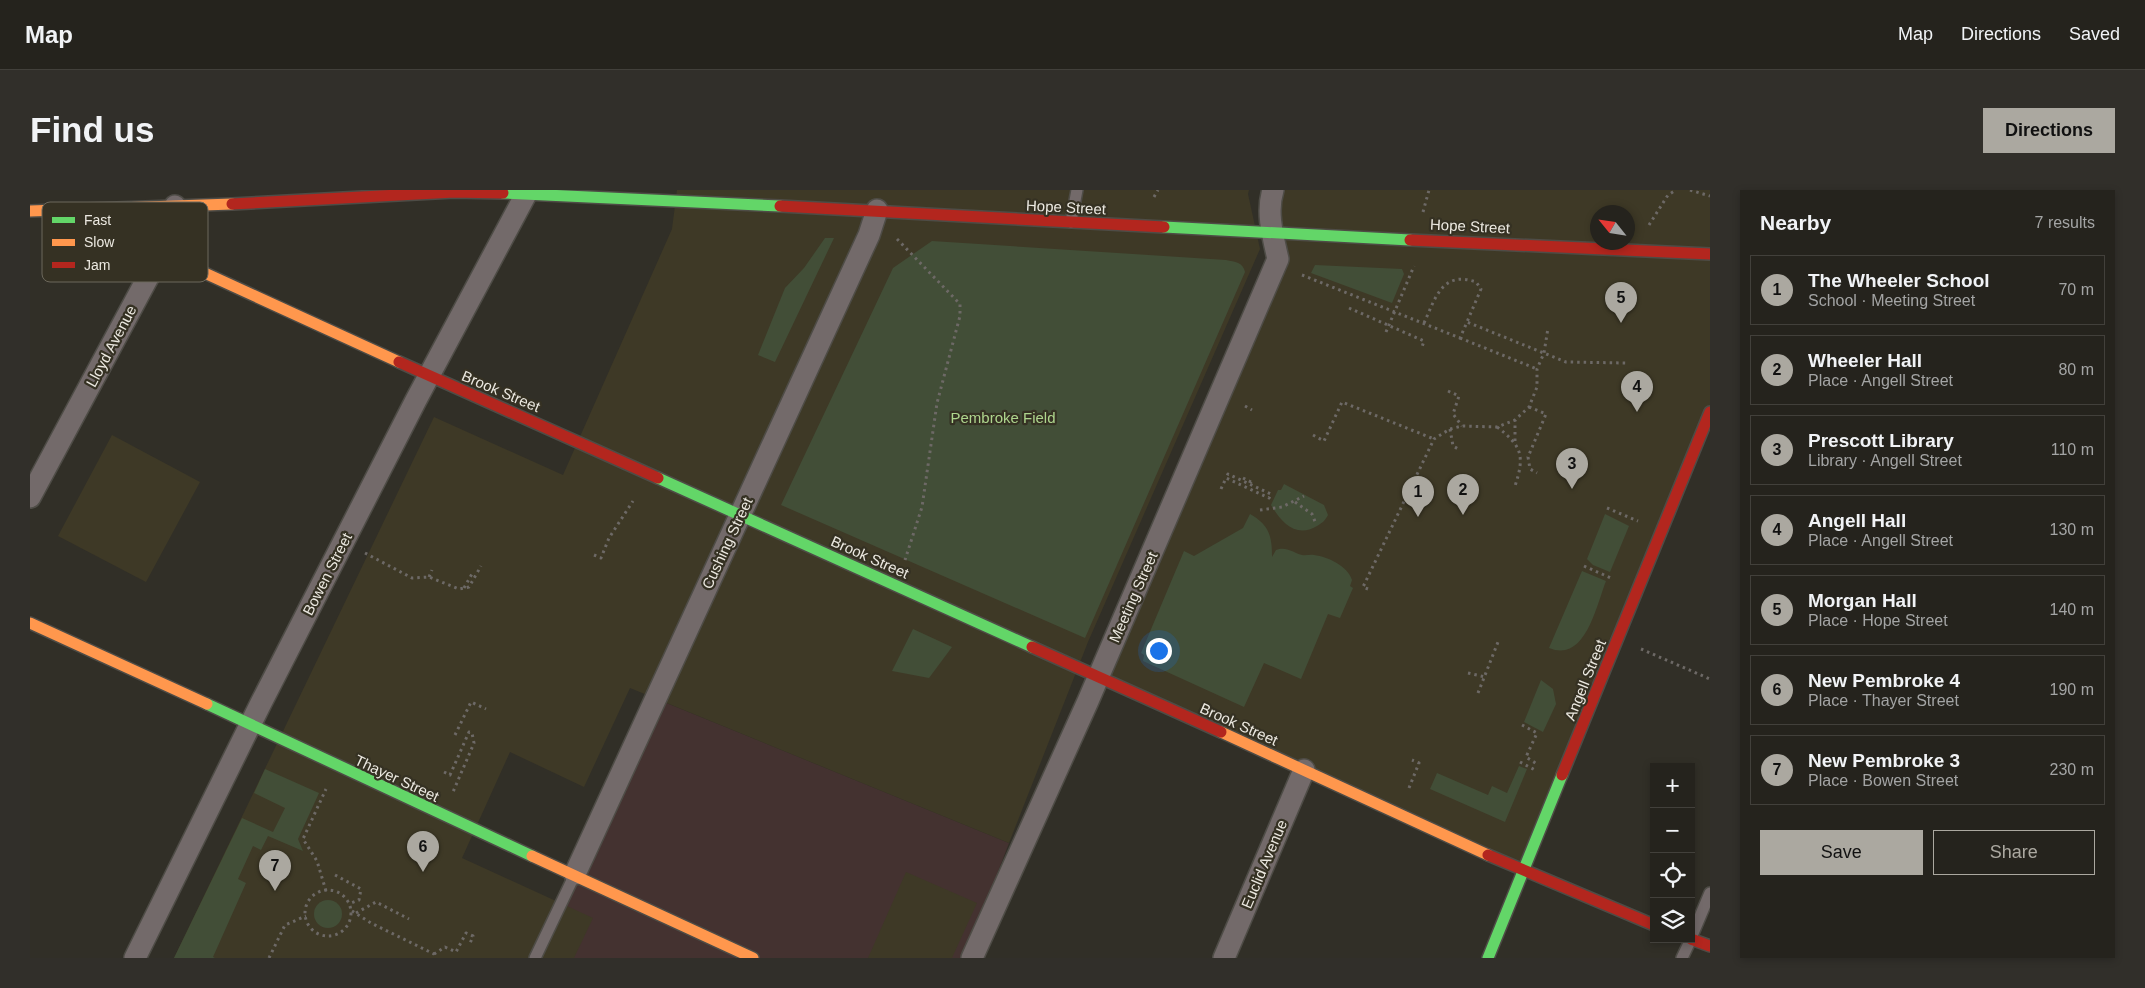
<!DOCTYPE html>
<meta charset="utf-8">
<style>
body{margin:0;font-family:Arial,sans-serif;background:#312f2a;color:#f1f3f6}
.controls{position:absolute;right:15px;bottom:15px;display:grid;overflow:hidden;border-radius:0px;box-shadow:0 2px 8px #0003}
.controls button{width:45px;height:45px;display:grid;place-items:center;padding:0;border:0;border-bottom:1px solid #42403b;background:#25231d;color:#f1f3f6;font:25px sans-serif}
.compass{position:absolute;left:1560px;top:15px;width:45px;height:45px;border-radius:50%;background:#25231d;box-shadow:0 2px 8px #0003;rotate:300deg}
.you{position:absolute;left:1128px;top:460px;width:18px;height:18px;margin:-12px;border:4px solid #fff;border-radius:50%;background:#1a73e8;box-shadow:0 0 0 8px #1a73e833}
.badge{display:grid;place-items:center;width:32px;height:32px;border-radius:50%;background:#aba8a0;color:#111;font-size:16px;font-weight:700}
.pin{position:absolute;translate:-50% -41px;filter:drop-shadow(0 1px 2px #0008)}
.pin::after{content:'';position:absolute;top:26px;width:18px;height:15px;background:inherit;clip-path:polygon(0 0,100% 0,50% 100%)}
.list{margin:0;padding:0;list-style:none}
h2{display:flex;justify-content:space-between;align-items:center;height:65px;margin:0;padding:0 20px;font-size:21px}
h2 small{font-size:16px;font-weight:400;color:#a3a4a4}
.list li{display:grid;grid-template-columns:32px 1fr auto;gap:15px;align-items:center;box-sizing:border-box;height:70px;margin:0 10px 10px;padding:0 10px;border:1px solid #42403b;border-radius:0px}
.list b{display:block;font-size:19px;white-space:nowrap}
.list p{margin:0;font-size:16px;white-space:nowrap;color:#a3a4a4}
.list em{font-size:16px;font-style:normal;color:#a3a4a4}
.actions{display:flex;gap:10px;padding:15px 20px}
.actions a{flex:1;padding:11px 0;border:1px solid #aba8a0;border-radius:0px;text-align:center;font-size:18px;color:#aba8a0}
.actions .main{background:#aba8a0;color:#111}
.icon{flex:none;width:28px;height:28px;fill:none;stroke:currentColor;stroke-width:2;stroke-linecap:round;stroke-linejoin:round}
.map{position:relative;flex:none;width:1680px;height:768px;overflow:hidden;border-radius:0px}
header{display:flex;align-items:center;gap:30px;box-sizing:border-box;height:70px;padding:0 25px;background:#25231d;border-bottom:1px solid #42403b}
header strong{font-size:24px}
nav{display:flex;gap:28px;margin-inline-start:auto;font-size:18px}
.intro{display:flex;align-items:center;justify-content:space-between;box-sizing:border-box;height:120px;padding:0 30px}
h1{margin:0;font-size:35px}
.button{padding:12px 22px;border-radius:0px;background:#aba8a0;color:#111;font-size:18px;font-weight:700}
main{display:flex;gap:30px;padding:0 30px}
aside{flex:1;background:#25231d;border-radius:0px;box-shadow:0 2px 8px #0003}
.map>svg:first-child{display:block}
.commercial{fill:#443230}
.built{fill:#3e3926;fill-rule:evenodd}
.green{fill:#424e37}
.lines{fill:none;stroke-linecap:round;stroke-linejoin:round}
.lane-casing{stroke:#4e4c46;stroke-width:14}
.street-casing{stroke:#4e4c46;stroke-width:24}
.fast-casing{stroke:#4e4c46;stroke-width:14}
.slow-casing{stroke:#4e4c46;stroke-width:14}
.jam-casing{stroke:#4e4c46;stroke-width:14}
.path{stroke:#6d6966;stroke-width:3;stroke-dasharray:2.5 4;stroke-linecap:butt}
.lane{stroke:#736a6a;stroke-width:11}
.street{stroke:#736a6a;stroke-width:21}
.fast{stroke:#63d668;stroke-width:11}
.slow{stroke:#ff974d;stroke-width:11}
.jam{stroke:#b3261e;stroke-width:11}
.labels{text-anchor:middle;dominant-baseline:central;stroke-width:4.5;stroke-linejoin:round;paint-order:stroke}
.street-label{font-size:15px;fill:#ece9e1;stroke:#353123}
.park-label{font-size:15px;fill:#aed58d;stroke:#353123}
.key{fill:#353123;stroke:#6c685c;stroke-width:1}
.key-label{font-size:14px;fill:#ece9e1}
</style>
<header>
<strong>Map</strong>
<nav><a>Map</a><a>Directions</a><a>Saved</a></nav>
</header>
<div class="intro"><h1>Find us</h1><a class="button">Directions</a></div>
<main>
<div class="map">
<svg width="1680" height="768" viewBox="0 0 1680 768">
<rect width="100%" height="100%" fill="#312f27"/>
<polygon class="commercial" points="634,512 979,653 935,768 507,768"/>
<g class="built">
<polygon points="647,0 1219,0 1218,4 1230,59 1058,452 979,653 600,498 554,597 480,562 432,668 563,728 544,768 144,768 404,227 533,285 642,39"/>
<path d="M 1243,0 L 1680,0 L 1680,222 L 1494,681 L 1068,487 L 1248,69 ZM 1568,22 L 1598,22 L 1598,52 L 1568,52 Z"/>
<polygon points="82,245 170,292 116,392 28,346"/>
<polygon points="876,682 947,713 922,768 838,768"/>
</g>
<g class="green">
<polygon points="795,48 804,48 745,172 728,165 755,98 774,78"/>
<path d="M 902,51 L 1196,70 C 1205,72 1213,72 1215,82 L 1055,448 L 751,315 L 863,78 Z"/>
<polygon points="1285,75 1372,79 1374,84 1362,113 1281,83"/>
<path d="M 1254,294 L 1294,315 L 1298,325 C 1295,331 1292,333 1287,336 C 1266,349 1251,332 1241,315 L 1248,300 L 1251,300 Z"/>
<path d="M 1220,324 C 1239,335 1242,345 1242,367 L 1246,360 C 1256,356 1262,362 1272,365 C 1276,366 1280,364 1284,365 C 1298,367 1318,376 1322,390 L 1320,396 L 1323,398 L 1310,428 L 1298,424 L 1271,489 L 1234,473 L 1214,517 L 1113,471 L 1114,465 L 1111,463 L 1154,361 L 1164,366 L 1213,338 Z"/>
<polygon points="1575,324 1599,336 1580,382 1563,375 1557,369"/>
<path d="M 1552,381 L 1576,391 C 1566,417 1555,473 1519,458 Z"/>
<polygon points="883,439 922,457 899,488 862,481"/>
<polygon points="1511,490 1523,499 1526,514 1513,542 1494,532"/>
<polygon points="1489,576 1497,579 1475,632 1400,599 1407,583 1458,605 1462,596 1477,603"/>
<polygon points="235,579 289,603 268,649 273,661 238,646 231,660 223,656 208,689 216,693 183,767 185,768 144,768 212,628 243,642 255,618 224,603"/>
<circle cx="298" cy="724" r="14"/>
</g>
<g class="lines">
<defs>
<g id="lane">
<polyline points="1041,32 1047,0"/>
<polyline points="1661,748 1680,703"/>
<polyline points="505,768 545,684"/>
<polyline points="1652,768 1661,749"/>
</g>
<g id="street">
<polyline points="0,307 131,63 145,16"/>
<polyline points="545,684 839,45 847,20"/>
<polyline points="105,768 231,513 386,210 496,4"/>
<path d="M 942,768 L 1058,511 L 1248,69 C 1243,47 1236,22 1243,0"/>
<polyline points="1194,768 1274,580"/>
</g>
<g id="fast">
<polyline points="473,3 750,16"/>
<polyline points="1134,37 1380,50"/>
<polyline points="628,288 1002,457"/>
<polyline points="177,514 502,666"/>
<polyline points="1458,768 1532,585"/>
</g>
<g id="slow">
<polyline points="49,19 131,63 369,172"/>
<polyline points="0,21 202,14"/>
<polyline points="0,433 177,514"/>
<polyline points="1191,542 1458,665"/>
<polyline points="502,666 723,768"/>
</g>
<g id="jam">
<polyline points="202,14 424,2 473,3"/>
<polyline points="750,16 1134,37"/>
<polyline points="1380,50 1680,64"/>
<polyline points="369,172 628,288"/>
<polyline points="1002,457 1191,542"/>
<polyline points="1532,585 1680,222"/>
<polyline points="1458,665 1624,735"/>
<polyline points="1661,749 1680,756"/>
</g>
</defs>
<use href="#lane" class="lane-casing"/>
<use href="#street" class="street-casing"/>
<use href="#fast" class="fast-casing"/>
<use href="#slow" class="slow-casing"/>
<use href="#jam" class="jam-casing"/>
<g class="path">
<polyline points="1660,0 1680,6"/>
<polyline points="1124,7 1128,0"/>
<polyline points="1393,22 1399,0"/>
<polyline points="1619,35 1638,5 1646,0"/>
<polyline points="867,49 930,114 930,126 907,213 892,317 875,370"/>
<polyline points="1272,85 1430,148 1437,132 1536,172 1596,173"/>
<polyline points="1319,118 1394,151 1392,157"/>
<path d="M 1394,133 C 1405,109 1412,80 1446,92 L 1451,99 L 1437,132"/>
<polyline points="1356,142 1384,76"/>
<polyline points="1430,148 1507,179"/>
<polyline points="1418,201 1429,206 1423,224 1432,236"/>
<polyline points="1215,216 1222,220"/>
<polyline points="1499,217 1516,224 1498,267 1500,279 1507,283"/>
<path d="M 1467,237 C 1492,256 1495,266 1485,296"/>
<polyline points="1420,239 1423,256 1430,260"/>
<polyline points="1283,245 1294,251 1312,212 1404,249"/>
<polyline points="1485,251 1485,230"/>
<polyline points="1213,288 1221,292 1222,290"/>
<polyline points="1191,299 1196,288 1239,308 1241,304 1198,284 1196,288"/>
<polyline points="1265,312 1282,324 1286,334"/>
<polyline points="1577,318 1608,331"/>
<polyline points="1230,320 1252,317 1274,306"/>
<polyline points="335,363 382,388 399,387 429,399 439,397 451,376"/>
<polyline points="564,365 571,368 579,348 603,311"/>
<polyline points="1554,376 1583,389"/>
<polyline points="399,387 402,380"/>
<polyline points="434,398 443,382"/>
<polyline points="1338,399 1333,397 1404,249 1420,239 1432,236 1467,237 1485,230 1499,217 1507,197 1507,179 1514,163 1518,138"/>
<polyline points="1611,459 1680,489"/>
<polyline points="1438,483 1455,487"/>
<polyline points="1448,503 1468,452"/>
<polyline points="1492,535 1507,543 1496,567 1507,574"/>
<polyline points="425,545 441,512 456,519"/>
<polyline points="1490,572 1505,580"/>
<polyline points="414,582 420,585 439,542 442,543 444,553 423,602"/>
<polyline points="1379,598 1389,573 1382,570"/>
<polyline points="305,685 331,699 329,710 321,713 318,712"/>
<circle cx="298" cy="723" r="23"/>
<polyline points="296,701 287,671 273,649 296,599"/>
<polyline points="322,721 341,733 404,764 406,768"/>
<polyline points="326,723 346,712 379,729"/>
<polyline points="404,764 415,757 426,762 436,743 443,746 439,756"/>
<polyline points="239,768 255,735 276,726"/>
</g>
<use href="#lane" class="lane"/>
<use href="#street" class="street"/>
<use href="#fast" class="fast"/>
<use href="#slow" class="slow"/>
<use href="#jam" class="jam"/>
</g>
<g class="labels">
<g class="street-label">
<text transform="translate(1036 17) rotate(3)">Hope Street</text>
<text transform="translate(1440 36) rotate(3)">Hope Street</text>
<text transform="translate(81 156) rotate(-62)">Lloyd Avenue</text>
<text transform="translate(471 201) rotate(23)">Brook Street</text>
<text transform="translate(697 353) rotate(-65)">Cushing Street</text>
<text transform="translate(840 367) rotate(24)">Brook Street</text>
<text transform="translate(297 384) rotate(-63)">Bowen Street</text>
<text transform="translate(1103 407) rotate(-66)">Meeting Street</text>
<text transform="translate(1555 490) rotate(-68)">Angell Street</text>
<text transform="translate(1209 534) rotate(24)">Brook Street</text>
<text transform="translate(367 588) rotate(25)">Thayer Street</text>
<text transform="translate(1234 674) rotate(-67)">Euclid Avenue</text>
</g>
<g class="park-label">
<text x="973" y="227">Pembroke Field</text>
</g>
</g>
<rect x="12" y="12" width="166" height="80" rx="8" class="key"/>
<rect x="22" y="27" width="23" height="6" fill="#63d668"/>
<rect x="22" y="49" width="23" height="7" fill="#ff974d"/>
<rect x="22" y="72" width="23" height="6" fill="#b3261e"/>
<g class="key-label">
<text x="54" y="35">Fast</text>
<text x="54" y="57">Slow</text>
<text x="54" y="80">Jam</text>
</g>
</svg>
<div class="controls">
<button>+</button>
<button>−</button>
<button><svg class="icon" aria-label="locate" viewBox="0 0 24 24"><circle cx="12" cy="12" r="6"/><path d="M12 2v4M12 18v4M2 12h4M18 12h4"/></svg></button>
<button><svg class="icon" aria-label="layers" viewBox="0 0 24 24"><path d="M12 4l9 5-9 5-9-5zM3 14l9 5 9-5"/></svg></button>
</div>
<svg class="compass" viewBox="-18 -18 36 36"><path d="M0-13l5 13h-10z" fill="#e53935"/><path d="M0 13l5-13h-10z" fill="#a3a4a4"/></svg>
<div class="you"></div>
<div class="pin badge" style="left:1388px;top:327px">1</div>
<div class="pin badge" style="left:1433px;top:325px">2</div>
<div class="pin badge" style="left:1542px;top:299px">3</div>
<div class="pin badge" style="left:1607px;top:222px">4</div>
<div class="pin badge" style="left:1591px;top:133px">5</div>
<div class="pin badge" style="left:393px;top:682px">6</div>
<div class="pin badge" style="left:245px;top:701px">7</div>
</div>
<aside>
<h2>Nearby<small>7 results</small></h2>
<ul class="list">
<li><span class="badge">1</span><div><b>The Wheeler School</b><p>School · Meeting Street</p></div><em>70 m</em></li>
<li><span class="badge">2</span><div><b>Wheeler Hall</b><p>Place · Angell Street</p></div><em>80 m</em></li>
<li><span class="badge">3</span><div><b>Prescott Library</b><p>Library · Angell Street</p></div><em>110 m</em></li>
<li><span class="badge">4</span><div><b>Angell Hall</b><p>Place · Angell Street</p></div><em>130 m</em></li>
<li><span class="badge">5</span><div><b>Morgan Hall</b><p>Place · Hope Street</p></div><em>140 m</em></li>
<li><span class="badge">6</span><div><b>New Pembroke 4</b><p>Place · Thayer Street</p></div><em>190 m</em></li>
<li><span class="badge">7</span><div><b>New Pembroke 3</b><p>Place · Bowen Street</p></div><em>230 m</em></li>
</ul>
<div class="actions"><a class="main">Save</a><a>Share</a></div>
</aside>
</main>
